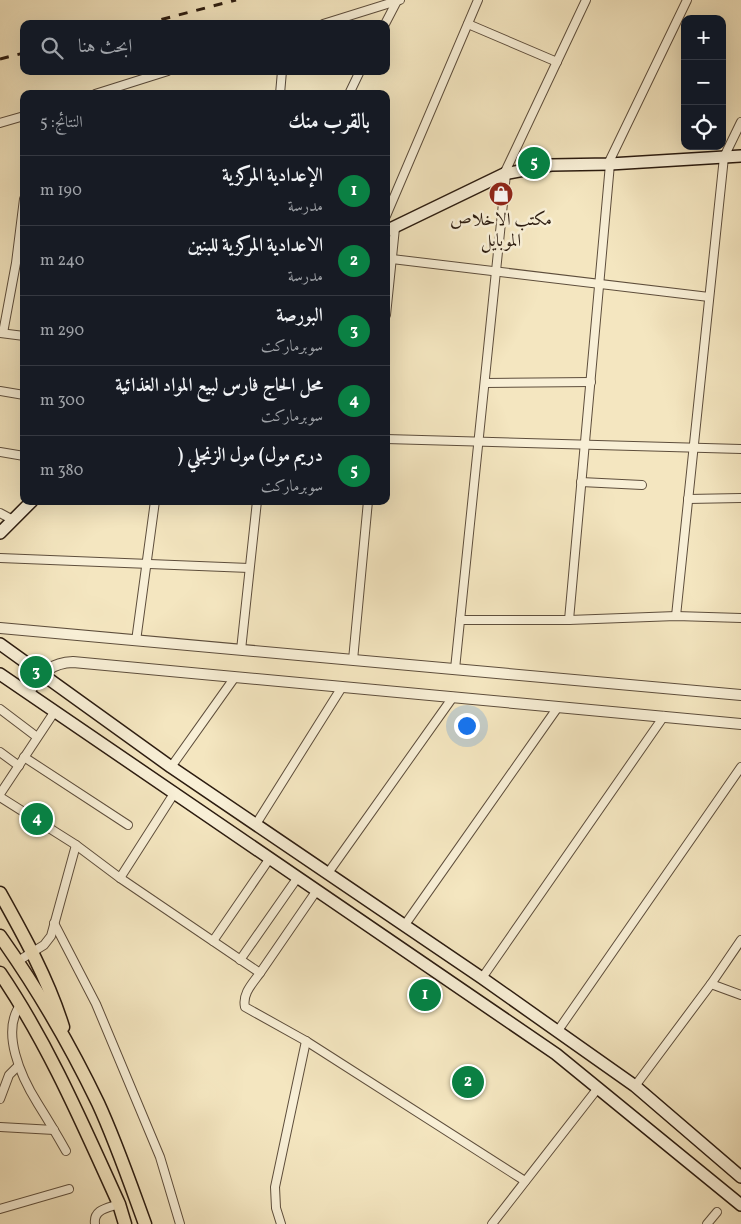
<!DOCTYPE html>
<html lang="ar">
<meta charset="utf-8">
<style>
body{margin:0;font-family:Vollkorn,Amiri,serif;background:#242831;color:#f1f3f6;direction:rtl}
.controls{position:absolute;right:15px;top:15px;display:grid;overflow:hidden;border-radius:10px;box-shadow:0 5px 20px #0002}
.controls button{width:45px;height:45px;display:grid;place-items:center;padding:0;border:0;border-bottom:1px solid #363941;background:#171b24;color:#f1f3f6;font:25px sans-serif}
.you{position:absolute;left:466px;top:725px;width:18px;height:18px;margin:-12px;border:4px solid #fff;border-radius:50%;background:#1a73e8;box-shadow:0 0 0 8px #1a73e833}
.badge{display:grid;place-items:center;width:32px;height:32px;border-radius:50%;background:#0b8043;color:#fff;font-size:16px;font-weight:700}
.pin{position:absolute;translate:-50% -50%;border:2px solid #fff;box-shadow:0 1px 5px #0006}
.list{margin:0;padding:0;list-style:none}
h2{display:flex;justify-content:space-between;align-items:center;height:65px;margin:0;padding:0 20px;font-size:21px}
h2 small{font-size:16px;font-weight:400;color:#9ea1a6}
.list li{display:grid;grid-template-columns:32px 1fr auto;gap:15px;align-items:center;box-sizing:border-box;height:70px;padding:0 20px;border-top:1px solid #363941}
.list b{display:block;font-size:19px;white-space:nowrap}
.list p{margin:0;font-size:16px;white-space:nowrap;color:#9ea1a6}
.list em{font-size:16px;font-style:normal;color:#9ea1a6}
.icon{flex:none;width:28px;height:28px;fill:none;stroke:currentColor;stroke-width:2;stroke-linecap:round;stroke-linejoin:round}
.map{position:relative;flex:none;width:741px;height:1224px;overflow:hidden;direction:ltr}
.search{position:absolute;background:#171b24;box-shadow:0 5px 20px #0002;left:20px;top:20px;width:370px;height:55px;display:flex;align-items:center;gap:12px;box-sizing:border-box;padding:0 18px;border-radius:10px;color:#9ea1a6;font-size:19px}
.panel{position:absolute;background:#171b24;box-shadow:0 5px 20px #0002;left:20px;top:90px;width:370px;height:415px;border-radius:10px;direction:rtl}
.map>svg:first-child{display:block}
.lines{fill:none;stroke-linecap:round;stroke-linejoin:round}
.minor-casing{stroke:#5e4e3c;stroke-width:10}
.tertiary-casing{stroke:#5e4e3c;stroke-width:12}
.secondary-casing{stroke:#2c1c10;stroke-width:14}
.primary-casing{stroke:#2c1c10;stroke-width:15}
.minor{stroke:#f8efd6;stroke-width:8}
.tertiary{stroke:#f8efd6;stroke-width:10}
.secondary{stroke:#f8efd6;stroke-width:11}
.primary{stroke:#f4e6c0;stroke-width:12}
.rail{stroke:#2c1c10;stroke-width:3;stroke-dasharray:9 9;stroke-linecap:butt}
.labels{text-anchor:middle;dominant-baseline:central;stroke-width:5;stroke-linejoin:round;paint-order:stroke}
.poi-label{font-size:18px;fill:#2c1c10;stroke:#f8efd6}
</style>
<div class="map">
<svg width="741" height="1224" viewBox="0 0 741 1224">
<rect width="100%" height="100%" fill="#f4e6c0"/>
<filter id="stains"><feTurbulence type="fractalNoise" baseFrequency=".004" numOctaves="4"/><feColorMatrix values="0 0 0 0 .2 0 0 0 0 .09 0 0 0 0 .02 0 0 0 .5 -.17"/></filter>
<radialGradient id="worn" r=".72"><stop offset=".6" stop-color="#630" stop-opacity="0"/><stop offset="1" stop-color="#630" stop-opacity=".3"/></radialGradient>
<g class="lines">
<defs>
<g id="minor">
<polyline points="323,24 400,0"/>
<polyline points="385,24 397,1"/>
<polyline points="468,24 557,62"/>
<polyline points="95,94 168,71"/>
<polyline points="280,94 282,71"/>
<polyline points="349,94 360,71"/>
<polyline points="0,123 24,116"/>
<polyline points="608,164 687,0"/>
<polyline points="504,174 586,0"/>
<polyline points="386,216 478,0"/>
<polyline points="392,259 709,297"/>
<polyline points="386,315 395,228"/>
<polyline points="0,333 24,336"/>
<polyline points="3,333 16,263 24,199"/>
<polyline points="485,383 591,382"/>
<polyline points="0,391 24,395"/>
<polyline points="386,439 741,449"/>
<polyline points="0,452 24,456"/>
<polyline points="581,482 642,485"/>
<polyline points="688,499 741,498"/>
<polyline points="0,513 13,520"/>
<polyline points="0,558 249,568"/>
<polyline points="676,616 724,157 741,122"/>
<polyline points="460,620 569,620 676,616 741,618"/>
<polyline points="569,620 610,164"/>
<polyline points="136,641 155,501"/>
<polyline points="241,650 257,501"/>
<polyline points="353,660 368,501"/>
<polyline points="455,669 506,174"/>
<polyline points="0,709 37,737"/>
<polyline points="0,752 19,766"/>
<polyline points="24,757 128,825"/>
<polyline points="171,767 235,677"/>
<polyline points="0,794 55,711"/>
<polyline points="0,797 76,845 120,878 260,973 317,890"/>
<polyline points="256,824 342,687"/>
<polyline points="328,873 453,697"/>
<polyline points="120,878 175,792"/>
<polyline points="54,923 96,1004 160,1157 180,1224"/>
<polyline points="404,926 558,707"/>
<polyline points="213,941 270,858"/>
<polyline points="240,960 298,877"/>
<polyline points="18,961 44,945 51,936 76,845"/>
<path d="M 260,973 C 252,984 242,994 245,1007 L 306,1041 L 525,1181"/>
<polyline points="482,978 664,716"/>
<polyline points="711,984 741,995"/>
<path d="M 21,1004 C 0,1031 21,1077 38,1104 C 48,1120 57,1135 66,1151"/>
<polyline points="557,1032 741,767"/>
<polyline points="635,1086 711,984 741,940"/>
<polyline points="0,1099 9,1075 16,1068"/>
<polyline points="0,1127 54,1130"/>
<polyline points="0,1209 69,1189"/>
<path d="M 95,1224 C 93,1209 108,1208 119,1204"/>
<polyline points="281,1224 276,1208 275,1187 306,1041"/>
<polyline points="492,1224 598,1088"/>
<polyline points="707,1224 717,1212"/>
</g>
<g id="tertiary">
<polyline points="0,628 741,695"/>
<path d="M 28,693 C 42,675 48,663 73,662 L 741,724"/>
</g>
<g id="secondary">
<polyline points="386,231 504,174 551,165 610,164 741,156"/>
<polyline points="0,533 32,501"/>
<polyline points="0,644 171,767 482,978 635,1086 741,1177"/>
<polyline points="0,674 556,1054 741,1205"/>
</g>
<g id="primary">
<path d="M 0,893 C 24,936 48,979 63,1027"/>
<path d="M 0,936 C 37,988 70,1045 98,1103 C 116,1142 130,1183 145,1224"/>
<path d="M 0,973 C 49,1045 83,1125 119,1204 L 125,1224"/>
</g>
</defs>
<use href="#minor" class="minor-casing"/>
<use href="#tertiary" class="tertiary-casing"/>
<use href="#secondary" class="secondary-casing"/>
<use href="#primary" class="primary-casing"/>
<use href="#minor" class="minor"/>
<use href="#tertiary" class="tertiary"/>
<use href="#secondary" class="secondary"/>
<use href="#primary" class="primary"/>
<g class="rail">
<polyline points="144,24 236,0"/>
<polyline points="0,59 24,53"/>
</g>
</g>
<defs>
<symbol id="shop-disc" viewBox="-11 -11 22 22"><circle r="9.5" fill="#8f2418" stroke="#f8efd6"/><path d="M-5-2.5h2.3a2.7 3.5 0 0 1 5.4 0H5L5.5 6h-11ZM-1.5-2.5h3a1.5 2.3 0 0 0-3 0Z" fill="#fff"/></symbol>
</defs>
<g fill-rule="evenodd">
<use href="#shop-disc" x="487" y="180" width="28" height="28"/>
</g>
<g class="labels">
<g class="poi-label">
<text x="501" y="220">مكتب الاخلاص<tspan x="501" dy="21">الموبايل</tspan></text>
</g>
</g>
<rect width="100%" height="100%" filter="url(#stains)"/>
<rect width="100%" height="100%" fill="url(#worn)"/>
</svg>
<div class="controls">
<button>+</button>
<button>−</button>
<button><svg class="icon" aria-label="locate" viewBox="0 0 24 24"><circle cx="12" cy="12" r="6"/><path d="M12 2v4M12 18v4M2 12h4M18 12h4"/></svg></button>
</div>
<div class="you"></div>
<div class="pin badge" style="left:425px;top:995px">1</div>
<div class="pin badge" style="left:468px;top:1082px">2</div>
<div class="pin badge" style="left:36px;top:672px">3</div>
<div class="pin badge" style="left:37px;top:819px">4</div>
<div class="pin badge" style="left:534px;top:163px">5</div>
<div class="search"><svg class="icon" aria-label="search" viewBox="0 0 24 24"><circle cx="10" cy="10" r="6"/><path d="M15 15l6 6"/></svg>ابحث هنا</div>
<section class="panel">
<h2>بالقرب منك<small>النتائج: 5</small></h2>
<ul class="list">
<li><span class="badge">1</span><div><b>الإعدادية المركزية</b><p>مدرسة</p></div><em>190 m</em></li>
<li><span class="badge">2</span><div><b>الاعدادية المركزية للبنين</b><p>مدرسة</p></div><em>240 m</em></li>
<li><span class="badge">3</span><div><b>البورصة</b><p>سوبرماركت</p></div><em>290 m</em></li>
<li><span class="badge">4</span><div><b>محل الحاج فارس لبيع المواد الغذائية</b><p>سوبرماركت</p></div><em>300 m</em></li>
<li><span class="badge">5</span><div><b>دريم مول) مول الزنجلي (</b><p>سوبرماركت</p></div><em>380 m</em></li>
</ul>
</section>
</div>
